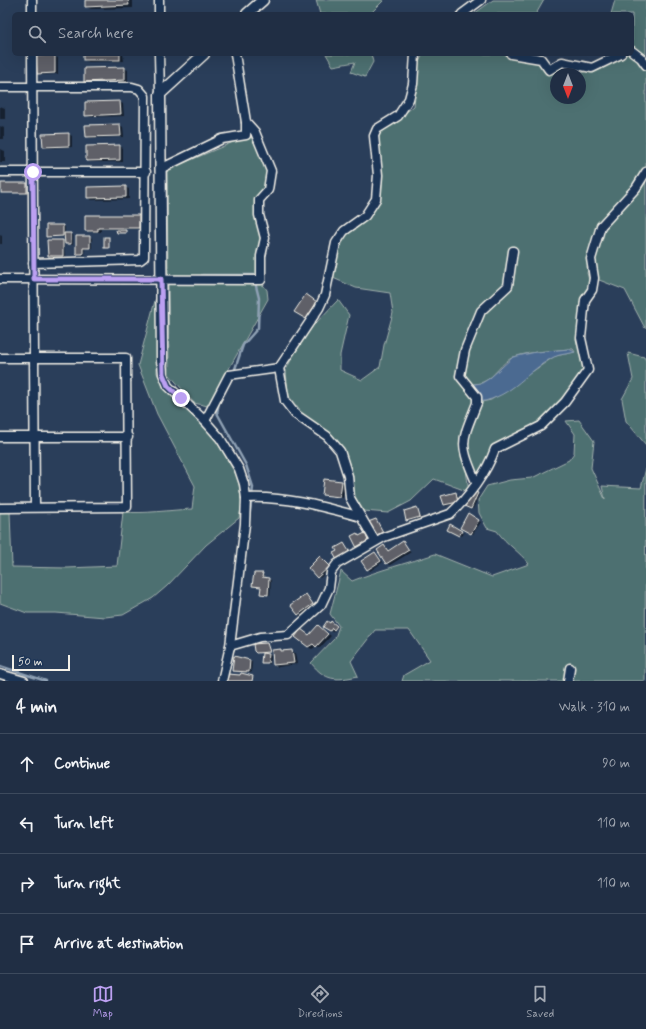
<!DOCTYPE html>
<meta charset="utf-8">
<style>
body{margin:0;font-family:Mynerve,sans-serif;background:#28364b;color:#f1f3f6}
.compass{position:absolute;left:550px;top:68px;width:36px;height:36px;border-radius:50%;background:#202e44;box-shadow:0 4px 16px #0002;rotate:180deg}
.scale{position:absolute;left:12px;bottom:10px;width:58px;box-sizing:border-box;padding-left:4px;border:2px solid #f4f1e8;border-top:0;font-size:11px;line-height:14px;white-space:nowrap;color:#f4f1e8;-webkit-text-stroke:3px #1d3557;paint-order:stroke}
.stop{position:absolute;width:12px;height:12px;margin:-9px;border:3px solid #bca0f2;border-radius:50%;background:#fff}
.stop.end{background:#bca0f2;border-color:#fff;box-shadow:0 1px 4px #0008}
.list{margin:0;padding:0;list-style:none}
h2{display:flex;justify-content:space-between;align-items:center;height:52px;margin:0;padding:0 16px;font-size:17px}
h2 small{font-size:13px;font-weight:400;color:#a2a8b2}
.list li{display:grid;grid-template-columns:26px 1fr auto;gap:12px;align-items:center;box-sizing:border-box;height:60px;padding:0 16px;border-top:1px solid #3d4a5d}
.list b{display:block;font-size:15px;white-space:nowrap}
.list em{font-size:13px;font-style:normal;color:#a2a8b2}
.icon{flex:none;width:22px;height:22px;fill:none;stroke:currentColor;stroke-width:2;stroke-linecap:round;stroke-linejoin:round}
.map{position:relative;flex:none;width:646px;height:681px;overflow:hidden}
.search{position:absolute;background:#202e44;box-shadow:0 4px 16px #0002;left:12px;right:12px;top:12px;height:44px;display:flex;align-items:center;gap:10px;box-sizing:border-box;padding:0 14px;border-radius:6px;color:#a2a8b2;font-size:15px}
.sheet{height:292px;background:#202e44}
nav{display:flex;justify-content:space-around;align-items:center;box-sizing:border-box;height:56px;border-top:1px solid #3d4a5d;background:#202e44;font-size:11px;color:#a2a8b2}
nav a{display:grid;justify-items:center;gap:2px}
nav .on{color:#bca0f2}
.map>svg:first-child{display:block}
.green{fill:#4e7071;stroke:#a1b0ac;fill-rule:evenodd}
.water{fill:#4c6b91;stroke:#8fa1b4}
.shadow{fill:#0007}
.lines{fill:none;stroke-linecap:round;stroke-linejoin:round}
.stream{stroke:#8fa1b4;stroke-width:2.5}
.building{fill:#5e6068;stroke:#f4f1e8}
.minor-casing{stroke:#f4f1e8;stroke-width:11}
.tertiary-casing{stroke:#f4f1e8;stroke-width:13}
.minor{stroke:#1d3557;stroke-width:8}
.tertiary{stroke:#1d3557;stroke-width:10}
.route{stroke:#bca0f2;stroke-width:5}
</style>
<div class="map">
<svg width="646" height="681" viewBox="0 0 646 681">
<rect width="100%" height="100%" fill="#2a3e5a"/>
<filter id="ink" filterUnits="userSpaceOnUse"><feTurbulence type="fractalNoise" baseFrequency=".025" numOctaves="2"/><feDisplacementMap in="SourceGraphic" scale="8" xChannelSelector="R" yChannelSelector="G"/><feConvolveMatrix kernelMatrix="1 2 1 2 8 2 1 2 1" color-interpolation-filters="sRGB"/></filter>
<g filter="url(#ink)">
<g class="green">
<polygon points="316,0 384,0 370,14 320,14"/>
<polygon points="493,0 544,0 536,14 474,14"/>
<path d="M 615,0 L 646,0 L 646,326 L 645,328 L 625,290 L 594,278 L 591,260 L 587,273 L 592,290 L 580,302 L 587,367 L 551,411 L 551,417 L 495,449 L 476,482 L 464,454 L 469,492 L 434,479 L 411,501 L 388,513 L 364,511 L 354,496 L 352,473 L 344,449 L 326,430 L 304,416 L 288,395 L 286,370 L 292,358 L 312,327 L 338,300 L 349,315 L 340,355 L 340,370 L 362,380 L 380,367 L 384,345 L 393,313 L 390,293 L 356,288 L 333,278 L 338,254 L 346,233 L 370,214 L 378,161 L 379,134 L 414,106 L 419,62 L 423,54 L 515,54 L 522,56 L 578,74 L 556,74 L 556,98 L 580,98 L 580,74 L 622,54 L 632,54 L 632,14 L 611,14 ZM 569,349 L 573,349 L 575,352 L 555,356 L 491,400 L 477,403 L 477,397 L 468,385 C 472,384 478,384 483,382 C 495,377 501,362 514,357 C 531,351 551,351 569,349 Z"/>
<polygon points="326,54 371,54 373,62 365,77 351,72 355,62 333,66"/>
<polygon points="250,135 268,169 267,182 257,199 261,246 260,281 267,290 268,299 208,406 194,403 169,374 167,170"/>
<path d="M 157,293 L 157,373 L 168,393 L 214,437 L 238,478 L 242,503 L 239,518 L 206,545 L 167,586 L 153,598 L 123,615 L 105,617 L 56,613 L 27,613 L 0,603 L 0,512 L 10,512 L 12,567 L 67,568 L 117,566 L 123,512 C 145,514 170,510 192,509 L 195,486 L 157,414 L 138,365 Z"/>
<polygon points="628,353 644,357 646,361 646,445 626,421 622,399 633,379"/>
<path d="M 579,420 L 594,441 L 591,468 L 605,499 L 602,486 L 641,488 L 646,468 L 645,681 L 402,681 L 404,675 L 430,660 L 409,630 L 375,630 L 351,661 L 358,676 C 335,681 326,681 311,663 L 335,638 L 339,626 L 330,614 L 341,571 L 352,581 C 379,570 408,563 435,554 L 492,577 L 529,564 C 519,551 507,545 497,531 L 487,528 L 479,513 L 478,500 L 487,486 L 510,480 L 532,478 L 569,460 L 574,453 L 575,434 L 566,421 Z"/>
</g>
<path class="water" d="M 569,349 L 575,352 C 569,354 560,354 554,357 C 526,371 514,396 480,402 L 467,385 L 482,383 L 490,378 L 513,357 L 536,352 Z"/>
<g class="shadow">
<polygon points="86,0 133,0 133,8 91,9 86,7"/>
<polygon points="84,54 123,54 124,61 88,62 84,60"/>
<polygon points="54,56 58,58 58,74 41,75 38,73"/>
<polygon points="124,68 128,70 128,82 89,83 85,81"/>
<polygon points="120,102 123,104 124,116 90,117 86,115"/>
<polygon points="0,106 5,108 5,119 0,119"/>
<polygon points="120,125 123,127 124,137 90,138 87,136"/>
<polygon points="0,126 4,128 4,139 0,139"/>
<polygon points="69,134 72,136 72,147 47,148 44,146"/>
<polygon points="120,146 123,148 123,162 90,162 87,160"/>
<polygon points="0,149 5,151 5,162 0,162"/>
<polygon points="27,184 29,185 29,194 2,192"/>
<polygon points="125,187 129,189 129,199 92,200 88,198"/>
<polygon points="139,216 142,218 142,229 124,229 126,233 118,233 117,229 101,229 101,232 89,232 86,230"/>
<polygon points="63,226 65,227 65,234 73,235 73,245 64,243 65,257 51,257 49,256 62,241 66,243 66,237 47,236"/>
<polygon points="0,235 2,236 2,244 0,244"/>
<polygon points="90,237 92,238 92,248 85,249 84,255 77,254"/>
<polygon points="306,295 320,304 310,320 296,311"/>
<polygon points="342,482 345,484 343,498 323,494"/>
<polygon points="472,491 479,495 473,509 466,506"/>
<polygon points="456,493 458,495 459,503 446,506 444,504"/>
<polygon points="417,508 421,518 409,521 407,520"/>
<polygon points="469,515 481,522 473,534 461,527"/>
<polygon points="376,520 384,533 377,536 375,535"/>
<polygon points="451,525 464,533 462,536 449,529"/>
<polygon points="403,542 411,552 390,565 387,563 384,546 390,551"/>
<polygon points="375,553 383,562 370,571 363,561"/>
<polygon points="321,557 331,568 320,578 318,577"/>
<polygon points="262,574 264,576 264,579 271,580 270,595 261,594 262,587 253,586"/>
<polygon points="306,595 315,606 300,616 291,605"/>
<polygon points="331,623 338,627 332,632 325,627"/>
<polygon points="321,628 331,636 320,648 317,646 312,649 308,647 309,636"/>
<polygon points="281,650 295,653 297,664 278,667 274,665"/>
<polygon points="269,654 271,656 270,664 262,662"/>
<polygon points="235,657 242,658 252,662 251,673 235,671"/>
</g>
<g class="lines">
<g class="stream">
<polyline points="202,275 255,275"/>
<polyline points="234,372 243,345 258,328 259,298 256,286"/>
<polyline points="232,377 219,402 217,413 246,465 253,487 239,603"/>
<polyline points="0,666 46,681"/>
</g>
</g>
<g class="building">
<polygon points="85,0 128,0 129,5 85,7"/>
<rect x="83" y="54" width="37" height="6"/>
<polygon points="55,55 55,73 37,74 36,56"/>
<polygon points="125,67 125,80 84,82 84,68"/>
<polygon points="120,101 121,114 85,116 85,102"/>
<polygon points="120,124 121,136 86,137 85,125"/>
<polygon points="69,133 69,146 43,147 42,134"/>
<polygon points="120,145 120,160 86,161 86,146"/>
<rect x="1" y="183" width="26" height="10"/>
<polygon points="126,186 126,197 87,198 87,187"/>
<polygon points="85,215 139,215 139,228 98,228 98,231 85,231"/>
<polygon points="46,225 63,225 63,236 46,237"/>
<polygon points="116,230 126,230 126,233 117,233"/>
<polygon points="64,233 71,233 71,244 65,244"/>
<polygon points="76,236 90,236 90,248 83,248 83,254 76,254"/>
<rect x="104" y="237" width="5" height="11"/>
<polygon points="47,240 63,240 63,256 48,256"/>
<polygon points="306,294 317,302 306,319 294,312"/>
<polygon points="324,479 342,481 340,497 322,495"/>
<polygon points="472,490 478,493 471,509 464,506"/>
<polygon points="456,492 458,502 444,505 441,496"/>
<polygon points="417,507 420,517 406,521 404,511"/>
<polygon points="468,513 479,520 471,534 460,528"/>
<polygon points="376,519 383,532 374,536 368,522"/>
<polygon points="450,524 462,531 459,536 447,530"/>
<polygon points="357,533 359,536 365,533 369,543 357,548 351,536"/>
<polygon points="403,541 409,550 386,564 377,550 384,545 388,551"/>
<polygon points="344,543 350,553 337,560 333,553 337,551 335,548"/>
<polygon points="375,552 381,561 367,570 361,561"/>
<polygon points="320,556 330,566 317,578 308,568"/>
<polygon points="254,573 263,573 262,577 269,578 268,595 260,594 261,587 252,586"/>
<polygon points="306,594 313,604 298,615 290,605"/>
<polygon points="327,621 330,623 331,621 337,626 334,630 332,628 330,631 323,627"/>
<polygon points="318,625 328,634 316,647 313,644 308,647 295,637 301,629 309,635"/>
<polygon points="267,643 270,652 256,653 254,651 253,644"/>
<polygon points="281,649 281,651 292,650 294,663 273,665 272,650"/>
<polygon points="262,653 269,654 268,663 261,663"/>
<polygon points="234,656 250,660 249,672 232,671"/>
<polygon points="241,673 253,676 252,681 227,681 228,674 240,675"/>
</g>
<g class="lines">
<defs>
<g id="minor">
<polyline points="159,0 159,14"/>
<polyline points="32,14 32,0"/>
<polyline points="462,14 481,0"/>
<polyline points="632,51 641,58 646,65"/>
<polyline points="32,54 35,507"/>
<polyline points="159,54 160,94"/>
<polyline points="511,54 541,59 549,70 562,62 592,68 621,54"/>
<polyline points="0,87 132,87 139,89 145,96 144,257 140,260 33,263"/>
<polyline points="160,169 222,139 246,135 246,122"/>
<polyline points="0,172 146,172"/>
<polyline points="0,279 261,280 261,256 265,238 259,215 259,200 268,190 271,171 255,132 246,122 235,54"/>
<polyline points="0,358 126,358 127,507 0,508"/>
<polyline points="162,362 163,374 168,386 205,421 220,438 239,469 244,484 246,498 245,524 230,646 222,681"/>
<polyline points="279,368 285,401 295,414 327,436 340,451 348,476 350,498 361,517"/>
<polyline points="205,421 229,375 279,368 319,308 325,295 336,243 344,231 365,216 376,199 378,175 374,136 377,129 398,116 409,99 413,84 415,54"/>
<polyline points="0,437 128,437"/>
<path d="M 476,482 C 459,442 461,443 477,403 L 477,397 L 460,376 L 465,350 L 481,311 L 508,286 L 513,251"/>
<path d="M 246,498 C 286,496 324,507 361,517 L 375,541"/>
<path d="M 230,646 L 260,637 L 288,635 L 321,605 L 329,588 L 331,572 L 337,564 L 384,537 L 450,514 C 468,498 487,472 495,449 L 541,426 L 565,402 L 588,370 L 581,338 L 585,300 L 592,290 L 594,278 L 591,259 L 601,226 L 636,188 L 646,172"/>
<polyline points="0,674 24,681"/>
<polyline points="568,681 570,668"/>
</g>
<g id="tertiary">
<polyline points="247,14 263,0"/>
<polyline points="162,362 160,94 204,54"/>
</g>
</defs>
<use href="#minor" class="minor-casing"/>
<use href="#tertiary" class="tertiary-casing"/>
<use href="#minor" class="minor"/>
<use href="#tertiary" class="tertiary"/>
</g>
</g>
<g class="lines" filter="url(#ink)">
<polyline class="route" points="33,172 34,279 161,279 163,374 168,386 181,398"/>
</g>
</svg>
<svg class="compass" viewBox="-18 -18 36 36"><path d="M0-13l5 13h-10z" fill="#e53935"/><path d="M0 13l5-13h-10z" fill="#a2a8b2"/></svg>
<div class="scale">50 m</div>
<div class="stop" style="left:33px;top:172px"></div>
<div class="stop end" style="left:181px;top:398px"></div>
<div class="search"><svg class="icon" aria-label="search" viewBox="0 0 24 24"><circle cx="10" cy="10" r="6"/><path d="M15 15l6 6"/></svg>Search here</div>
</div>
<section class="sheet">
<h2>4 min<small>Walk · 310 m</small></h2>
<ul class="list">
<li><svg class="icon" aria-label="ahead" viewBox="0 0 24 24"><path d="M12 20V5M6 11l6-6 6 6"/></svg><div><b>Continue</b></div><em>90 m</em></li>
<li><svg class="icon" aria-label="left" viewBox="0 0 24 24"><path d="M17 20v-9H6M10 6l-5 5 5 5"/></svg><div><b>Turn left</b></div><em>110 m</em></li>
<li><svg class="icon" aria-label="right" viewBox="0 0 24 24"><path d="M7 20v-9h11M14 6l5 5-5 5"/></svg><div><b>Turn right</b></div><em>110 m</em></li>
<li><svg class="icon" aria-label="arrive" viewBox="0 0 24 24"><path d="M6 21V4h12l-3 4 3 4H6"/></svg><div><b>Arrive at destination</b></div></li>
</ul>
</section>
<nav>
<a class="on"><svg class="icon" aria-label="map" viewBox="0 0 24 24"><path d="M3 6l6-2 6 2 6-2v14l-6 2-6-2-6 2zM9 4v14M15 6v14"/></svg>Map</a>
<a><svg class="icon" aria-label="directions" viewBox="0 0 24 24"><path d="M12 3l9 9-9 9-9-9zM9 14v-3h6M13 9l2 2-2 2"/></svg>Directions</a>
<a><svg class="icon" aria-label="saved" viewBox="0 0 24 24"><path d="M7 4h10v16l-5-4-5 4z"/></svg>Saved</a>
</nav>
